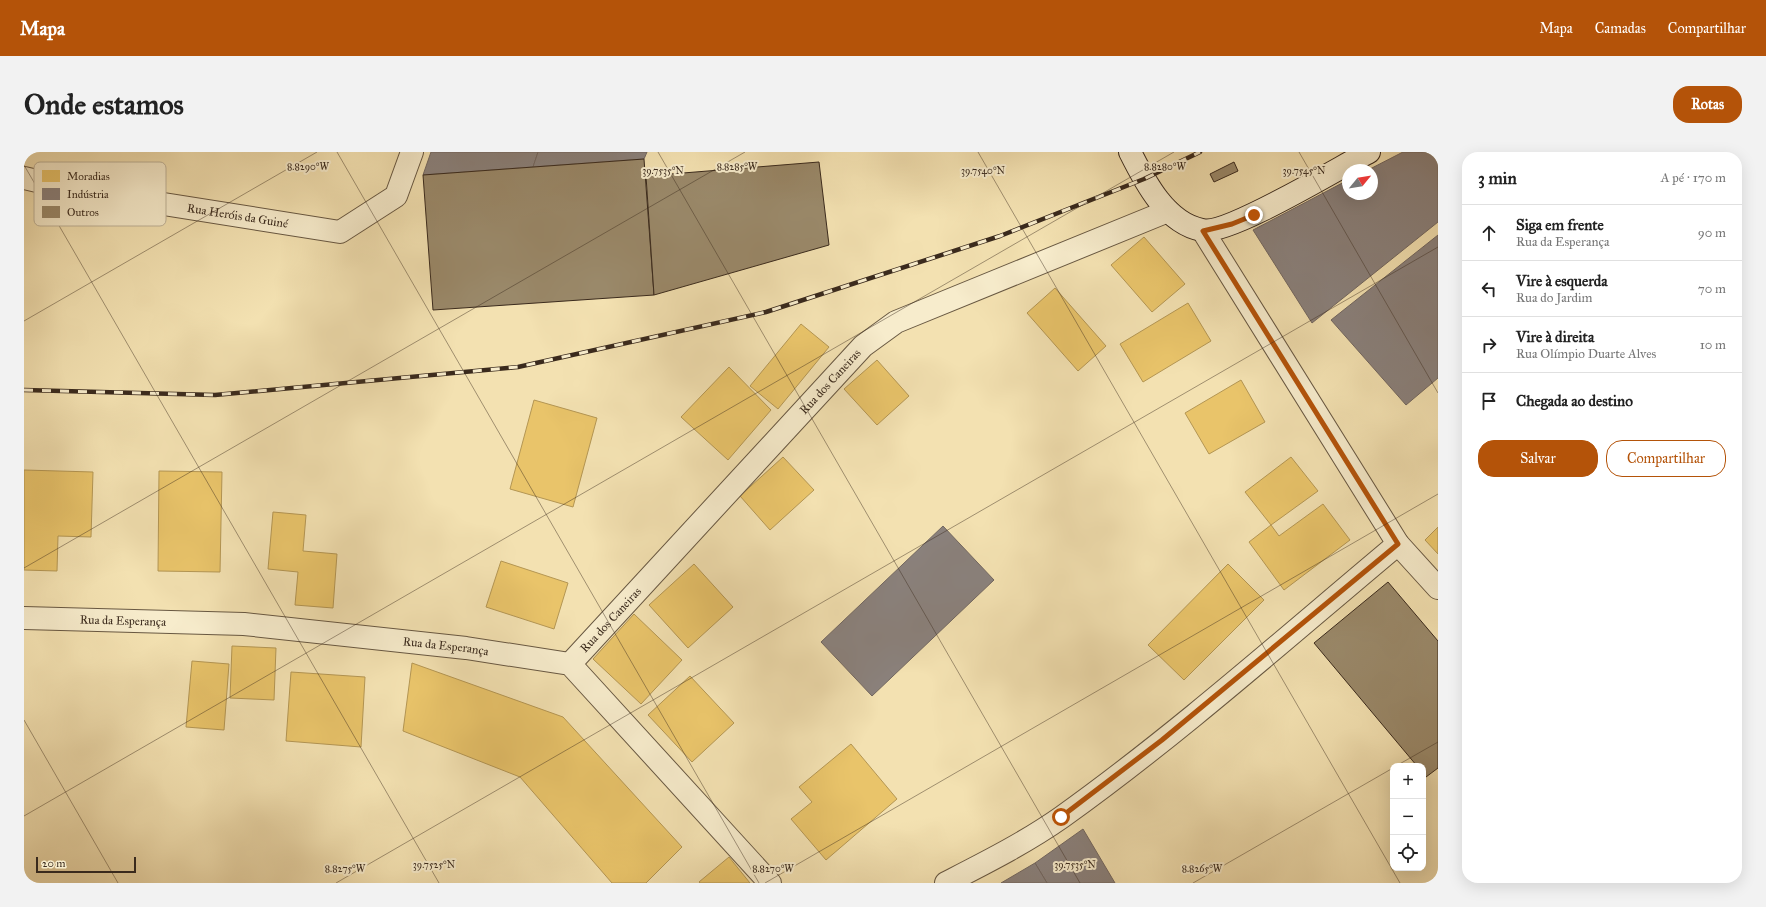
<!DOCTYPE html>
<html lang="pt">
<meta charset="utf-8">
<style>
body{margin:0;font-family:"IM FELL Great Primer",serif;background:#f2f2f2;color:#222}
.controls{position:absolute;right:12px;bottom:12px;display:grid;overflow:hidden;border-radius:8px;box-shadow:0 4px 16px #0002}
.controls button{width:36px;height:36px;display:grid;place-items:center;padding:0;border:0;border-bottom:1px solid #e0e0e0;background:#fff;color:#222;font:20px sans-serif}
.compass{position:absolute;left:1318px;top:12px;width:36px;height:36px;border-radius:50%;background:#fff;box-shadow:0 4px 16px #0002;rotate:60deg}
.scale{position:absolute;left:12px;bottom:10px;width:100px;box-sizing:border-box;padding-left:4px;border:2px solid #3a2a1d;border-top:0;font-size:11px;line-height:14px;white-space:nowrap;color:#3a2a1d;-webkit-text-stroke:3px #f7eccc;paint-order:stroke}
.stop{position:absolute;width:12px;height:12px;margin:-9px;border:3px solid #b45309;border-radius:50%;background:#fff}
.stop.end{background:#b45309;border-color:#fff;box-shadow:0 1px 4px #0008}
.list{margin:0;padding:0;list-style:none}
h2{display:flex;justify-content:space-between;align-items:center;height:52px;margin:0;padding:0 16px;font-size:17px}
h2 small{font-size:13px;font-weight:400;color:#767676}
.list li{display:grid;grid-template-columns:26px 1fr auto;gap:12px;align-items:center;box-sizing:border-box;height:56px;padding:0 16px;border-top:1px solid #e0e0e0}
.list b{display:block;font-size:15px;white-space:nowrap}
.list p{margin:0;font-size:13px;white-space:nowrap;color:#767676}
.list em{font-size:13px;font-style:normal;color:#767676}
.actions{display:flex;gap:8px;padding:12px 16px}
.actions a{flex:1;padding:9px 0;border:1px solid #b45309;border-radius:16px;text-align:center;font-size:14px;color:#b45309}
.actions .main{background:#b45309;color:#fff}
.icon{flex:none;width:22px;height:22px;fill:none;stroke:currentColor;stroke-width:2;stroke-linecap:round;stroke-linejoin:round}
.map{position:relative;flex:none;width:1414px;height:731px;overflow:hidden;border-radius:16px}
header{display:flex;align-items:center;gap:24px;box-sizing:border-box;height:56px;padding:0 20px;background:#b45309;color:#fff}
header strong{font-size:19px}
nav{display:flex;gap:22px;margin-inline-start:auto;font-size:14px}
.intro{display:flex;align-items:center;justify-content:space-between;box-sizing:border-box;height:96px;padding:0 24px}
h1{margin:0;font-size:28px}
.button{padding:10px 18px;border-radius:16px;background:#b45309;color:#fff;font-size:14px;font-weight:700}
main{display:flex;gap:24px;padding:0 24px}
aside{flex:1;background:#fff;border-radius:16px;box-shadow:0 4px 16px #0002}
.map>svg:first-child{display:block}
.homes{fill:#e9c46a;stroke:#b49653}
.industry{fill:#8a817c;stroke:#726760}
.building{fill:#9a896a;stroke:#3a2a1d}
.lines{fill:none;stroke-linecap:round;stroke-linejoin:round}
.street-casing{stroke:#685842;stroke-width:24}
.secondary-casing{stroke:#3a2a1d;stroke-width:24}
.street{stroke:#f7eccc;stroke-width:22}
.secondary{stroke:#f7eccc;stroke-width:22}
.rail-casing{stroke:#3a2a1d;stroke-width:4.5}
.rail{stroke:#f7eccc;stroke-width:3;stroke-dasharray:9;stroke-linecap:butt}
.route{stroke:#b45309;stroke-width:5}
.ticks{fill:none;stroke:#3a2a1d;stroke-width:1;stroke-opacity:0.45}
.labels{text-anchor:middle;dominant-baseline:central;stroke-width:4;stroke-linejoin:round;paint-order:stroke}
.street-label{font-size:12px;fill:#3a2a1d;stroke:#f7eccc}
.key{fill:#f7eccc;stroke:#beb298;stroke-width:1}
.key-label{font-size:11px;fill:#3a2a1d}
.ticks-label{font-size:10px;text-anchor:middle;fill:#3a2a1d;stroke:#f7eccc;stroke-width:4;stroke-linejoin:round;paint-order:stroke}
</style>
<header>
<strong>Mapa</strong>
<nav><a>Mapa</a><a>Camadas</a><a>Compartilhar</a></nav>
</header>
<div class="intro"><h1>Onde estamos</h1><a class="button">Rotas</a></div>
<main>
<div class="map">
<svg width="1414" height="731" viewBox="0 0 1414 731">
<rect width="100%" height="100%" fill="#f3e1b1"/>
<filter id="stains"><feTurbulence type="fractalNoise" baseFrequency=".005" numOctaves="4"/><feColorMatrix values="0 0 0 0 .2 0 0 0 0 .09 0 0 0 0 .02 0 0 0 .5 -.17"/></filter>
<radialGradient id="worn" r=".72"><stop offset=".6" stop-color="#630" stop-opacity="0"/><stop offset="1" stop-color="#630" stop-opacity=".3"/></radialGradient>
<g class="homes">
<polygon points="1120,85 1161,132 1128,160 1087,113"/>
<polygon points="1031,136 1082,194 1054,219 1003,161"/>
<polygon points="1164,151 1187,189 1119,230 1096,192"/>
<polygon points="777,172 805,195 754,257 726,234"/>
<polygon points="853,208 885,244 853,273 820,237"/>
<polygon points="705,215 747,258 704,308 657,265"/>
<polygon points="1217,228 1241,270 1185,302 1161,261"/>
<polygon points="510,248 573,266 549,355 486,337"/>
<polygon points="759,305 790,338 746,378 716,344"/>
<polygon points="1267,305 1294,339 1247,373 1221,340"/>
<polygon points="0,318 69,320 67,385 34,384 33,419 0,418"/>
<polygon points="135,319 198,320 196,420 134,419"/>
<polygon points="1299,352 1326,388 1260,438 1225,390 1247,373 1255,384"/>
<polygon points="249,360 282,363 279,399 313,402 309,456 271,453 274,420 244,417"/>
<polygon points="1414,375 1414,402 1401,388"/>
<polygon points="477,409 544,431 530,477 462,455"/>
<polygon points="670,412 709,455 664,496 625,453"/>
<polygon points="1204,412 1240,448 1160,528 1124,493"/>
<polygon points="610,462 658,508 617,552 569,507"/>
<polygon points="208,494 252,496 250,548 206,546"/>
<polygon points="168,509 205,512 200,578 162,575"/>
<polygon points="388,511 539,565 658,695 622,731 588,731 496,625 379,579"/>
<polygon points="267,520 341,525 337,595 262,589"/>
<polygon points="666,524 710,571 668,610 624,563"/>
<polygon points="827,592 873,647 802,708 767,667 788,650 775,635"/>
<polygon points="705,705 726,731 676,731 675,730"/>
</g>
<g class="industry">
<polygon points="407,0 514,0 509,15 399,23"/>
<polygon points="514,0 623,0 620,7 509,15"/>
<polygon points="1379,0 1414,0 1414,70 1288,171 1229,78 1324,28 1324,42 1348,42 1348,18 1344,18"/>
<polygon points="1414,83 1414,226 1382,253 1307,168"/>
<polygon points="919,374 970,428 848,544 797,490"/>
<polygon points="1059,677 1091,731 1023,731 1011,711"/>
<polygon points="1011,711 1023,731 977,731"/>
</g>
<g class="building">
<polygon points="620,7 630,143 409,158 399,23"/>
<polygon points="795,10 805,93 630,143 622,24"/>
<polygon points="1210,10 1214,19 1190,30 1186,22"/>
<polygon points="1364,430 1414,489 1414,616 1402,625 1399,621 1399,614 1393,614 1290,491"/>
</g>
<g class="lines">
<defs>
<g id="street">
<path id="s1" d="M 0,26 L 51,38 L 316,80 L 372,44 L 388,0"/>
<polyline points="1179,79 1374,392 1414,436"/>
<path id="s2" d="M 0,466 L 220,472 L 442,496 L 546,512 L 746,731"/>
<path id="s3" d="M 546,512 L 839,194 L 872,170 L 1144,59"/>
<path d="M 922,731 C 961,711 1001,691 1038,665 C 1154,582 1264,484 1374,392"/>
</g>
<path id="secondary" d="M 1106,0 C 1121,30 1142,71 1178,78 C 1203,84 1316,15 1345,0"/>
</defs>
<use href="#street" class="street-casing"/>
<use href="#secondary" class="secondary-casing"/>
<use href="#street" class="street"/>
<use href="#secondary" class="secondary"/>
<defs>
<polyline id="rail" points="0,238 191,243 494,215 742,160 976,84 1120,27 1176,0"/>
</defs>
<use href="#rail" class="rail-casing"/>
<use href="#rail" class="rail"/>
</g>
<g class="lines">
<polyline class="route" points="1037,665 1138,588 1374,392 1179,79 1208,72 1230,63"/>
</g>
<path class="ticks" d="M 313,0 L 735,731M 634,0 L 1056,731M 954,0 L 1376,731M 1275,0 L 1414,241M 0,13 L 415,731M 0,169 L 293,0M 0,416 L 721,0M 0,568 L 94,731M 1372,614 L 1414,590M 0,664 L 1150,0M 312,731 L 1414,95M 741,731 L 1414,342M 1169,731 L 1369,616"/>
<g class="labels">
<g class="street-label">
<text stroke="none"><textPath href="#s1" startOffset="217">Rua Heróis da Guiné</textPath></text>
<text stroke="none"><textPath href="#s3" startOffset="384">Rua dos Caneiras</textPath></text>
<text stroke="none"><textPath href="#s3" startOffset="60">Rua dos Caneiras</textPath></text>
<text stroke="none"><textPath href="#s2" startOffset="99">Rua da Esperança</textPath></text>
<text stroke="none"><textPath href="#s2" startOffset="423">Rua da Esperança</textPath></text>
</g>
</g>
<rect x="10" y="10" width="132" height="64" rx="6" class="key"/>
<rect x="18" y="18" width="18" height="12" fill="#e9c46a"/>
<rect x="18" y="36" width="18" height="12" fill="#8a817c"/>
<rect x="18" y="54" width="18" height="12" fill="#9a896a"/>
<g class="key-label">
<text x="43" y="28">Moradias</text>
<text x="43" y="46">Indústria</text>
<text x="43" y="64">Outros</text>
</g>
<g class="ticks-label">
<text x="284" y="18">8.8290°W</text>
<text x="713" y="18">8.8285°W</text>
<text x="1141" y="18">8.8280°W</text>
<text x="639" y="22">39.7535°N</text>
<text x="959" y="22">39.7540°N</text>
<text x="1280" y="22">39.7545°N</text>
<text x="410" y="716">39.7525°N</text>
<text x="1051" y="716">39.7535°N</text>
<text x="321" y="720">8.8275°W</text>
<text x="749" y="720">8.8270°W</text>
<text x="1178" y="720">8.8265°W</text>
</g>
<rect width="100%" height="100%" filter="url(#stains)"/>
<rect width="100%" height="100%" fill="url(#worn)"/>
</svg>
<div class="controls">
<button>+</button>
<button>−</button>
<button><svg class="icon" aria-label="locate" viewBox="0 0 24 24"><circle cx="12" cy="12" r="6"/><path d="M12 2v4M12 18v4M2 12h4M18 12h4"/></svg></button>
</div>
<svg class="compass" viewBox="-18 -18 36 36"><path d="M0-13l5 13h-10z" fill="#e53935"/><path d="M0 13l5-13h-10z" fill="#767676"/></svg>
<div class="scale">20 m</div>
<div class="stop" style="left:1037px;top:665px"></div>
<div class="stop end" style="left:1230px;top:63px"></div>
</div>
<aside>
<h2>3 min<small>A pé · 170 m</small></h2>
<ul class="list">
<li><svg class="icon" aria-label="ahead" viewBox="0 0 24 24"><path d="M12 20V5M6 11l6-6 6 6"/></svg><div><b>Siga em frente</b><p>Rua da Esperança</p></div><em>90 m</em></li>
<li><svg class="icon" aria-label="left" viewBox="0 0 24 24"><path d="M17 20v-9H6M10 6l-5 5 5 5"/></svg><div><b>Vire à esquerda</b><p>Rua do Jardim</p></div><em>70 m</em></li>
<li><svg class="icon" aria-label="right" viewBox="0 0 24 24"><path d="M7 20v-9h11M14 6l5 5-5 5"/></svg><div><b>Vire à direita</b><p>Rua Olímpio Duarte Alves</p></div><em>10 m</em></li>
<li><svg class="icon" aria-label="arrive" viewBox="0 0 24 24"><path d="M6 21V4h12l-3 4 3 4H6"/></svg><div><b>Chegada ao destino</b></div></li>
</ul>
<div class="actions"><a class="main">Salvar</a><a>Compartilhar</a></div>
</aside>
</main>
